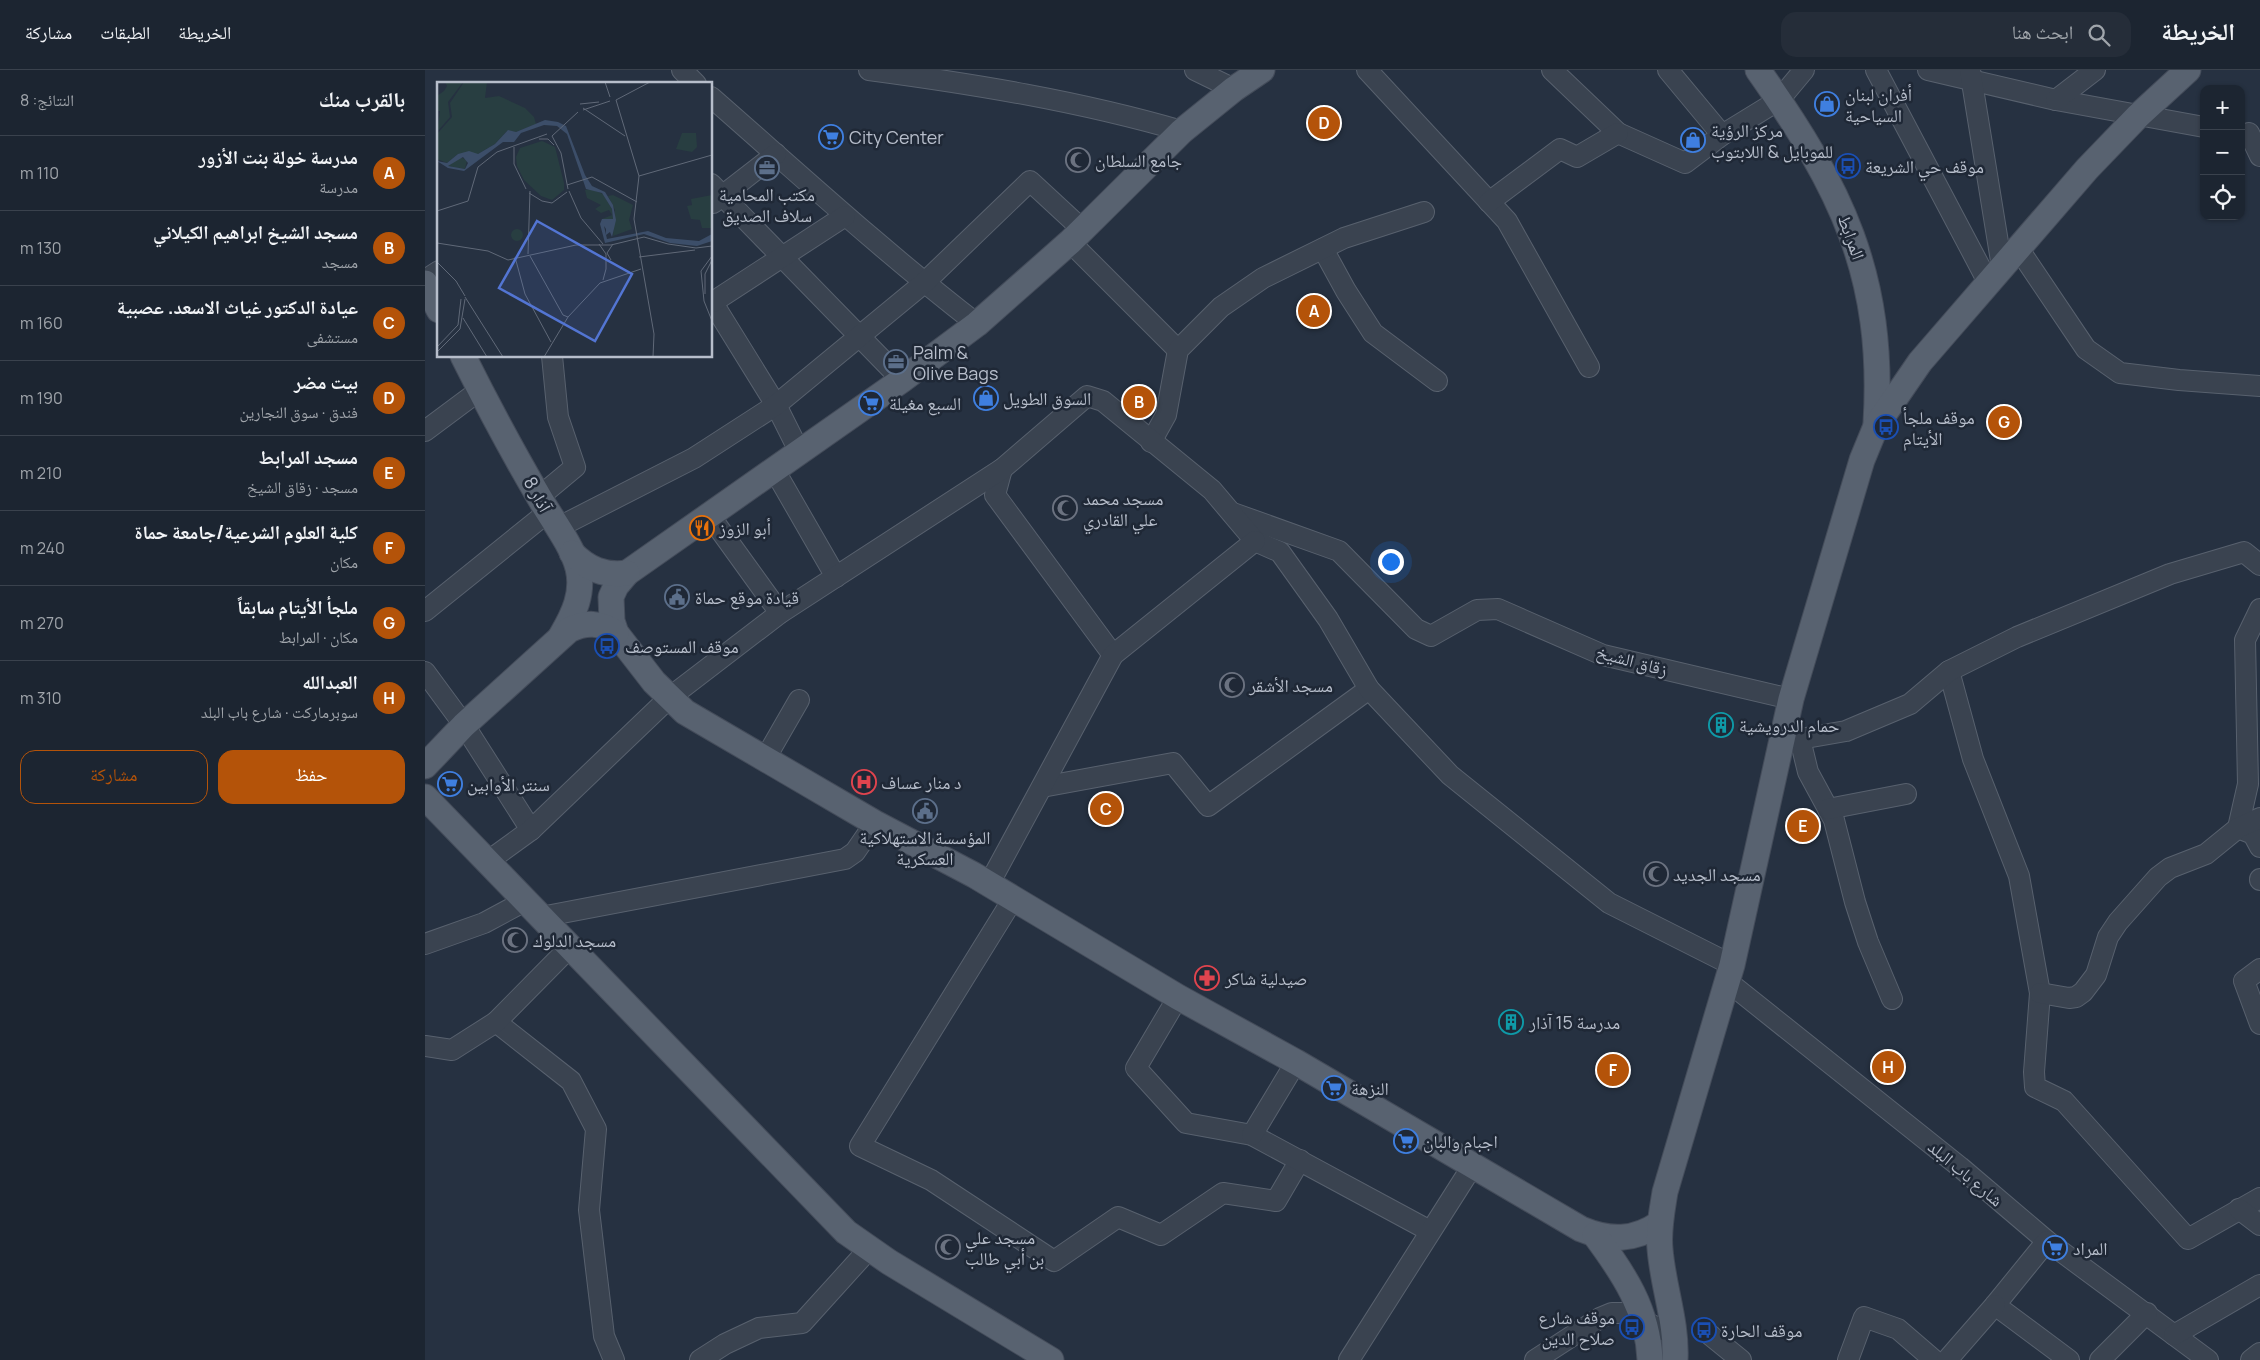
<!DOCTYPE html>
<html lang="ar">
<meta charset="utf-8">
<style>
body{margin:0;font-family:Manrope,"Noto Naskh Arabic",sans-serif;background:#252d39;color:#f1f3f6;direction:rtl}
.controls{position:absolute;right:15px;top:15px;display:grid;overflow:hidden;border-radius:10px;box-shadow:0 1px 4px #0004}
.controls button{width:45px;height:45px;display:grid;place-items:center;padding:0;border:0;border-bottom:1px solid #3a424d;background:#1c2531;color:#f1f3f6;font:25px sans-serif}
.you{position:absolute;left:965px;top:491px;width:18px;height:18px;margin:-12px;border:4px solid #fff;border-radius:50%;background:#1a73e8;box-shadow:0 0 0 8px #1a73e833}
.badge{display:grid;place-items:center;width:32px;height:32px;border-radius:50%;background:#b45309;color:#fff;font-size:16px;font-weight:700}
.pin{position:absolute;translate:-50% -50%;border:2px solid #fff;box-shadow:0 1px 5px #0006}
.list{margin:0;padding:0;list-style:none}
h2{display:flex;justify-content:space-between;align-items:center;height:65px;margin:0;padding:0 20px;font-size:21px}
h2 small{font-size:16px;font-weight:400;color:#a0a5ab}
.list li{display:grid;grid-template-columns:32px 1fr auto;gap:15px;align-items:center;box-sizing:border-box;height:75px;padding:0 20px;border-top:1px solid #3a424d}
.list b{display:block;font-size:19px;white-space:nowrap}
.list p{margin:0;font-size:16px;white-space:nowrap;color:#a0a5ab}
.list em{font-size:16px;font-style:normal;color:#a0a5ab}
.actions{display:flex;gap:10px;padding:15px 20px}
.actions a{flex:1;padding:11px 0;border:1px solid #b45309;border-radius:15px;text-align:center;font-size:18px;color:#b45309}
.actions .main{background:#b45309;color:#fff}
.icon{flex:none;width:28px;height:28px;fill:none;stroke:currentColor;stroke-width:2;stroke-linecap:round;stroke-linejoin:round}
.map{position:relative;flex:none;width:1835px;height:1290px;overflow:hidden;direction:ltr}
header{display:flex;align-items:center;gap:30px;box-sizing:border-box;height:70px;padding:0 25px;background:#1c2531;border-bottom:1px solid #3a424d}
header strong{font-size:24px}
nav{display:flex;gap:28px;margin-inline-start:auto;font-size:18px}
.search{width:350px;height:45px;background:#252d39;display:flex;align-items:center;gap:12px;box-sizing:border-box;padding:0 18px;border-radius:15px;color:#a0a5ab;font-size:19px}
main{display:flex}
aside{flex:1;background:#1c2531}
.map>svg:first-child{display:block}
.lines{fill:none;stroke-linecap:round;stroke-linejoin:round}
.minor-casing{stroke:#58616e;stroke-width:22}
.major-casing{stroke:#444c5a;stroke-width:27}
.minor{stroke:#3a4350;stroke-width:20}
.major{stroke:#586270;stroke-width:25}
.labels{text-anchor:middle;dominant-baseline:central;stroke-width:5;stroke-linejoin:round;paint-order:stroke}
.poi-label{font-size:18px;fill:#b7becb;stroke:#1f2836;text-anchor:start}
.street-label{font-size:18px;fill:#b7becb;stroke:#1f2836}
.inset-road{fill:none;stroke:#606978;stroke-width:1}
.view{fill:#5375d3;fill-opacity:0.15;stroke:#5375d3;stroke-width:2.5}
.inset-edge{fill:none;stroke:#b7becb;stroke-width:2.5}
</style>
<header>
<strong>الخريطة</strong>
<div class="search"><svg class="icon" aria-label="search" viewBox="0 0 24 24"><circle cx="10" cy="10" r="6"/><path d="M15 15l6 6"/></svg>ابحث هنا</div>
<nav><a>الخريطة</a><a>الطبقات</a><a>مشاركة</a></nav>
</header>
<main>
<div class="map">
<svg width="1835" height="1290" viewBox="0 0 1835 1290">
<rect width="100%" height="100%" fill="#263141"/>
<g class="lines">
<defs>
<g id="minor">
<polyline points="257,0 271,14"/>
<path d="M 444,0 C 549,14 654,31 757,61"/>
<polyline points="770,0 809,19"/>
<polyline points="942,0 1082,151 1164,297"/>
<polyline points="1127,0 1193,63 1260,93 1297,65 1354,30 1379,0"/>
<polyline points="1243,0 1297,65"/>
<polyline points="1451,0 1563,212"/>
<polyline points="1503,0 1631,30 1779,57"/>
<polyline points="1545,0 1577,197"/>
<path d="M 286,27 C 374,104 460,183 552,254"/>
<polyline points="1631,30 1670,0"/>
<polyline points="1824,63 1835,86"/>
<polyline points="286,114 477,310"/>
<polyline points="1064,132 1135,79 1152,87 1193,63"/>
<polyline points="288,133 351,84"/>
<polyline points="645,172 753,280"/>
<polyline points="1593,178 1661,279 1695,303 1754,310 1835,316"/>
<polyline points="898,179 921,221 948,263 1012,311"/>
<polyline points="0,210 14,201"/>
<polyline points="286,230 351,335 375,383"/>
<polyline points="288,232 420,146"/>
<polyline points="0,361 55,320"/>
<polyline points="726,372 741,345 753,280 796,237 838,208 919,168 999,142"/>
<polyline points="577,399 570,425 688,585"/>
<polyline points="350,401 411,507"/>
<polyline points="114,427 150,397 133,347 127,286"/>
<polyline points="808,443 914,481 991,559 1006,566 1052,540 1073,539 1178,585 1366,629"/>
<polyline points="285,446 355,543"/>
<polyline points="132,458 269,388 351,335 499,213 605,111 658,160"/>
<polyline points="0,541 123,442"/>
<polyline points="1524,601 1548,689 1594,806 1615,923 1609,1002 1610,1017 1639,1031 1763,1169 1835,1128"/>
<polyline points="0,602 39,655 106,760"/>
<polyline points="1358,669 1375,669 1421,661 1485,634 1524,601 1592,567 1745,504 1819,482 1835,495"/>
<polyline points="1375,669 1383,702 1409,750 1430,832 1443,872 1467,929"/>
<polyline points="340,689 374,630"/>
<polyline points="617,717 748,693 783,736 944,619"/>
<polyline points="1403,739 1481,724"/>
<polyline points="1813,758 1823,714 1820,570 1835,539"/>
<polyline points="1813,758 1828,764 1835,777"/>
<polyline points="62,792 106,760 244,628 355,543 577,399 662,326 678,331 787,420 830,471 855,482 903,549 944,619 1025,705 1184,833 1307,895"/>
<polyline points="1835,809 1835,810"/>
<polyline points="564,814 688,585 830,471"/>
<polyline points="588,829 435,1076 506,1110 629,1191 693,1147 736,1165 798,1123 851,1131 875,1090"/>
<polyline points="116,847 420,789 430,782 450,753"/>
<polyline points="0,874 59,853 100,831"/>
<polyline points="1835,899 1819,911 1835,954"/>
<polyline points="1302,911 1535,1097 1622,1171 1783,1290"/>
<polyline points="1615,923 1644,928 1651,927 1658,922 1671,905 1683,867 1693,852 1733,807 1745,798 1781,784 1813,758 1835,748"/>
<polyline points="753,927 711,998 761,1053 827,1065 1005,1161"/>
<polyline points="71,952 146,1011 171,1059 164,1140 179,1266 189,1290"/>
<polyline points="0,976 27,980 71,952 145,877"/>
<polyline points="827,1065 871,992"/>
<polyline points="1814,1139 1835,1155"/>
<polyline points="1622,1171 1570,1235 1644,1290"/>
<polyline points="1279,1260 1316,1290"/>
<polyline points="1749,1265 1835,1215"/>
<polyline points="275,1290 300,1274 334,1258 377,1253 444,1179"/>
<polyline points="924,1290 1048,1095"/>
<polyline points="1110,1290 1175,1248 1187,1243 1199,1243 1250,1265"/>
<polyline points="1423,1290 1439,1247 1473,1259 1509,1290"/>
<polyline points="1522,1290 1570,1235"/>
<polyline points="1675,1290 1722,1243"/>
<polyline points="1826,1290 1835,1283"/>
</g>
<g id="major">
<path d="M 837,0 L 809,19 L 757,61 L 645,172 L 552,254 L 477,310 L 202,503 L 191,516 L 186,527 L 187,551 L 191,563 L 229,612 L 260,642 L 450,753 L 549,805 L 753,927 L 871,992 L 1156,1159 C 1185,1171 1209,1171 1235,1153"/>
<path d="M 1333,0 C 1416,118 1460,205 1451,353"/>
<polyline points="0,213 14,240"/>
<path d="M 38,286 C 62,334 87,381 114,427 C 126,448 147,475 153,498 C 159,523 149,544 136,566"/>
<path d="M 147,483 C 163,499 179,506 202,503"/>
<path d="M 0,696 L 39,655 L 144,560 C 161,552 175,552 191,563"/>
<polyline points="0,727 421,1162 464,1192 626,1290"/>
<path d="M 1170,1165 C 1199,1204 1223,1240 1225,1290"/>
<path d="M 1250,1290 C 1252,1252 1238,1217 1235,1179 C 1233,1160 1237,1141 1240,1122 L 1307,895 L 1366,629 L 1437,390 L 1451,356 L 1495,292 L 1662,99 L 1713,46 L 1763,0"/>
</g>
</defs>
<use href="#minor" class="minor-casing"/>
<use href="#major" class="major-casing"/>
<use href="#minor" class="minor"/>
<use href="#major" class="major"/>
</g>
<defs>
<symbol id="shop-ring" viewBox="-11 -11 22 22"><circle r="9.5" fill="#1f2836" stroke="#3f7fe0" stroke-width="1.5"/><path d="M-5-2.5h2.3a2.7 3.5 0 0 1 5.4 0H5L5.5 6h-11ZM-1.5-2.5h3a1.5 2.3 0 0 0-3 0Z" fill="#3f7fe0"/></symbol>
<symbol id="supermarket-ring" viewBox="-11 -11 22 22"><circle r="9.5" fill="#1f2836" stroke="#3f7fe0" stroke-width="1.5"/><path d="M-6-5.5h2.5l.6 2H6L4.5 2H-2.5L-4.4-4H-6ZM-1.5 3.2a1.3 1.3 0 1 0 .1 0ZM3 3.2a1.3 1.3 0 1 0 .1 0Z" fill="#3f7fe0"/></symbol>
<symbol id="mosque-ring" viewBox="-11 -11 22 22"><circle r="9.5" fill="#1f2836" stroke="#6b7280" stroke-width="1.5"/><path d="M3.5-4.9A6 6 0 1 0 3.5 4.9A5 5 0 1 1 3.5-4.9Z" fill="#6b7280"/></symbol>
<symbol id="bus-ring" viewBox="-11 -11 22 22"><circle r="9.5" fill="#1f2836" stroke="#1a4fb4" stroke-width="1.5"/><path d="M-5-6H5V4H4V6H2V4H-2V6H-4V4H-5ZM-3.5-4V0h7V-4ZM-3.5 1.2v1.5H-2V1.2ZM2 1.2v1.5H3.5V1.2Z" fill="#1a4fb4"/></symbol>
<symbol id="office-ring" viewBox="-11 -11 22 22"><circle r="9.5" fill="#1f2836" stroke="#5c6f8a" stroke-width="1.5"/><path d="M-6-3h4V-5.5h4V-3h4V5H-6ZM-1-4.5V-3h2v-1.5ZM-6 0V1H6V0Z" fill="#5c6f8a"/></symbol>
<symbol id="restaurant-ring" viewBox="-11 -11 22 22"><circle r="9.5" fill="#1f2836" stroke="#e8710a" stroke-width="1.5"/><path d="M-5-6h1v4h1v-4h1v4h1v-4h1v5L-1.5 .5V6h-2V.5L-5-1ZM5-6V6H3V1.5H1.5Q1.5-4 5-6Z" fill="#e8710a"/></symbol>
<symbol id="civic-ring" viewBox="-11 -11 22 22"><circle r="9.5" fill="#1f2836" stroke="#5c6f8a" stroke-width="1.5"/><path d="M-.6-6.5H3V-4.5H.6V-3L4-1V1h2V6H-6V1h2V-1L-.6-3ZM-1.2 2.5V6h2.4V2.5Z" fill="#5c6f8a"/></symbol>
<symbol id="building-ring" viewBox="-11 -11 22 22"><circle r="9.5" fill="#1f2836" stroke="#0f9aa8" stroke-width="1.5"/><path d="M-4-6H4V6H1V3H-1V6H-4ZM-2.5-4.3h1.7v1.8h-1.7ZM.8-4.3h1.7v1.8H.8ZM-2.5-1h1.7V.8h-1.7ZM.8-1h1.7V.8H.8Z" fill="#0f9aa8"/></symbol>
<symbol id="hospital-ring" viewBox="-11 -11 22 22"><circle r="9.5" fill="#1f2836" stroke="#e0444e" stroke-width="1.5"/><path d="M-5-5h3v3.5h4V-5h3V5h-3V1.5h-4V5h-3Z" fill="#e0444e"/></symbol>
<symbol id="pharmacy-ring" viewBox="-11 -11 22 22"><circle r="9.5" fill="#1f2836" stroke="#e0444e" stroke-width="1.5"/><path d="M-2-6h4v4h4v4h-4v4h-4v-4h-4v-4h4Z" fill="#e0444e"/></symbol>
</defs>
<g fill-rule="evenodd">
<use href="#shop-ring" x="1388" y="20" width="28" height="28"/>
<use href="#supermarket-ring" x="392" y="53" width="28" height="28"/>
<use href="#shop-ring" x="1254" y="56" width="28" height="28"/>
<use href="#mosque-ring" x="639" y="76" width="28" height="28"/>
<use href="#bus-ring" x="1409" y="82" width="28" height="28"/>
<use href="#office-ring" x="328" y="84" width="28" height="28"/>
<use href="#office-ring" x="457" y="278" width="28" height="28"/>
<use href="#shop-ring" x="547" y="314" width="28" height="28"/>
<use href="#supermarket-ring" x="432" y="319" width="28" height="28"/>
<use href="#bus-ring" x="1447" y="343" width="28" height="28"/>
<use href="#mosque-ring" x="626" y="424" width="28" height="28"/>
<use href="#restaurant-ring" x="263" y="444" width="28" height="28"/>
<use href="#civic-ring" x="238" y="513" width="28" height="28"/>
<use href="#bus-ring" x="168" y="562" width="28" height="28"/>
<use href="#mosque-ring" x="793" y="601" width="28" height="28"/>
<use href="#building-ring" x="1282" y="641" width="28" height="28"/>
<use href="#hospital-ring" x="425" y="698" width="28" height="28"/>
<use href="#supermarket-ring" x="11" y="700" width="28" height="28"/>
<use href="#civic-ring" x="486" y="727" width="28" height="28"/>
<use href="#mosque-ring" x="1217" y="790" width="28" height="28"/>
<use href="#mosque-ring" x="76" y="856" width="28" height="28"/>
<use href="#pharmacy-ring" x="768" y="894" width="28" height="28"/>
<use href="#building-ring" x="1072" y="938" width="28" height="28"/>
<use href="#supermarket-ring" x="895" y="1004" width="28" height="28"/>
<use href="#supermarket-ring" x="967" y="1057" width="28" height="28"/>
<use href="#mosque-ring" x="509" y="1163" width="28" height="28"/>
<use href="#supermarket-ring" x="1616" y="1164" width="28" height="28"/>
<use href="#bus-ring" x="1193" y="1243" width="28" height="28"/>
<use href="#bus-ring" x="1265" y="1246" width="28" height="28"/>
</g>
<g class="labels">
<g class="poi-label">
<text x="1420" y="24">أفران لبنان<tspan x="1420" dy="21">السياحية</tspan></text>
<text x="1286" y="60">مركز الرؤية<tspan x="1286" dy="21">للموبايل &amp; اللابتوب</tspan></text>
<text x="424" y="67">City Center</text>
<text x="670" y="90">جامع السلطان</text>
<text x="1440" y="96">موقف حي الشريعة</text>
<text x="342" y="124" text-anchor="middle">مكتب المحامية<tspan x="342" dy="21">سلاف الصديق</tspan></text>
<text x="488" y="282">Palm &amp;<tspan x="488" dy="21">Olive Bags</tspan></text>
<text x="578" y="328">السوق الطويل</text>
<text x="464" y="333">السبع مغيلة</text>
<text x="1478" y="347">موقف ملجأ<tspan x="1478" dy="21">الأيتام</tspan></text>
<text x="658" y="428">مسجد محمد<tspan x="658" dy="21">علي القادري</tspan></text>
<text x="294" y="458">أبو الزوز</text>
<text x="270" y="527">قيادة موقع حماة</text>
<text x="200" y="576">موقف المستوصف</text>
<text x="824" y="615">مسجد الأشقر</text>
<text x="1314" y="655">حمام الدرويشية</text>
<text x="456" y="712">د منار عساف</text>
<text x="42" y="714">سنتر الأوابين</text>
<text x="500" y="767" text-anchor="middle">المؤسسة الاستهلاكية<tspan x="500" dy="21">العسكرية</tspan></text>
<text x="1248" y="804">مسجد الجديد</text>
<text x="108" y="870">مسجد الدلوك</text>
<text x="800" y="908">صيدلية شاكر</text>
<text x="1104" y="952">مدرسة 15 آذار</text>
<text x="926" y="1018">النزهة</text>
<text x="998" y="1071">اجبام والبان</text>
<text x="540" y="1167">مسجد علي<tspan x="540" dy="21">بن أبي طالب</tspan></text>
<text x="1648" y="1178">المراد</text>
<text x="1190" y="1247" text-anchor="end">موقف شارع<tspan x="1190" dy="21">صلاح الدين</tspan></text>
<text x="1296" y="1260">موقف الحارة</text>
</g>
<g class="street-label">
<text transform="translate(1427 167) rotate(70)">المرابط</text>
<text transform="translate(113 424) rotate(61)">8 آذار</text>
<text transform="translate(1207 590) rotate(15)">زقاق الشيخ</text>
<text transform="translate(1541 1103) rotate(40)">شارع باب البلد</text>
</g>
</g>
<g transform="translate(12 12)">
<rect width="275" height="275" fill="#263141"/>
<path d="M 8,0 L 26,0 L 11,20 L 13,35 L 0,50 L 3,29 L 0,29 L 0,14 L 7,9 L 10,4 ZM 27,0 L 50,0 L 48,16 L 62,14 L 88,26 L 97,35 L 99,42 L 79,50 L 70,49 L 58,62 L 41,72 L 21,72 L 10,81 L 0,77 L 0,52 L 15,35 L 13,21 ZM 245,51 L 259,51 L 260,65 L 255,70 L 239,67 ZM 105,59 L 118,65 L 127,101 L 127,108 L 115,118 L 104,114 L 87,98 L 80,84 L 79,75 L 83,66 ZM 23,75 L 30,78 L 28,87 L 11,84 ZM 154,107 L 166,112 L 175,127 L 176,137 L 165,137 L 175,133 L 172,128 L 164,131 L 158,127 L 164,123 L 150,116 L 148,108 ZM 176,113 L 196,123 L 192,138 L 195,147 L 176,154 L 178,128 L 171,114 ZM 275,113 L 275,146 L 265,146 L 263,138 L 254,137 L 250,124 L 255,123 L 254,117 ZM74 153a6 6 0 1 1 12 0a6 6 0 1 1-12 0Z" fill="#283e41"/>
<path d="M 108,38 L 121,40 L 129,44 L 148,93 L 155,104 L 168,110 L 176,123 L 179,138 L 175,155 L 173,150 L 169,153 L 169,147 L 167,144 L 170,157 L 211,149 L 229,156 L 262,159 L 275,152 L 275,159 L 260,164 L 233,161 L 207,152 L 168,161 L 163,142 L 165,137 L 176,137 L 175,127 L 165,111 L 149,107 L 130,52 L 120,44 L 107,43 L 84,51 L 77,60 L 66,60 L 27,89 L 11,86 L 0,79 L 10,81 L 21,72 L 32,69 L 41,72 L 58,62 L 71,48 L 79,50 ZM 26,75 L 31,81 L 28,87 L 11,84 Z" fill="#3c4e69" fill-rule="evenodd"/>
<path class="inset-road" d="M 168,0 L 173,15M 213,0 L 179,18 L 202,94 L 197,137 L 217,252 L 216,275M 143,22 L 162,20M 146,26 L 188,54M 146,28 L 173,19M 102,57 L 111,57 L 117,63M 77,65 L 77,82 L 89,107M 202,94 L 275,73M 130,103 L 155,95 L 200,120M 131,107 L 124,71 L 115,54 L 141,30M 132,109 L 144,136 L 166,162M 92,111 L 105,119 L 115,121 L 130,110M 0,129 L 31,119 L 41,85 L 60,70 L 110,52M 0,161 L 51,169 L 71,178 L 139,163 L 174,163 L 207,155 L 231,162 L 259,166 L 275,164M 162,162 L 169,172 L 169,187 L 166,198M 91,172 L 93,109M 93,174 L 126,233 L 131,235M 275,174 L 264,189 L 267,219 L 275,239M 78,175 L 88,212 L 114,260M 202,175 L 258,168M 174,178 L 170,171 L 176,162M 0,180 L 19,199 L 28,214M 268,212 L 268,192 L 275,178M 28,215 L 66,275M 26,236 L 50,275M 0,265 L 21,243 L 24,217M 0,270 L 23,247 L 28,217M 107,275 L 131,235 L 163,201 L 204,187"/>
<path class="view" d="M 100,139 L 195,192 L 158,259 L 62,206 Z"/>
<rect width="275" height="275" class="inset-edge"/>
</g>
</svg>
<div class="controls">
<button>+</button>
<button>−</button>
<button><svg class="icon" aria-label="locate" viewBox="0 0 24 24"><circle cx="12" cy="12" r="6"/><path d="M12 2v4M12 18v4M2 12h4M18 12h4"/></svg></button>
</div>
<div class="you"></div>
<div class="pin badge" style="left:889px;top:241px">A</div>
<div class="pin badge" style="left:714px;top:332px">B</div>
<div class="pin badge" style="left:681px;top:739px">C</div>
<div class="pin badge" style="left:899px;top:53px">D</div>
<div class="pin badge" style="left:1378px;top:756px">E</div>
<div class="pin badge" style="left:1188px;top:1000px">F</div>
<div class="pin badge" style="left:1579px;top:352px">G</div>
<div class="pin badge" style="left:1463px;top:997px">H</div>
</div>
<aside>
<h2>بالقرب منك<small>النتائج: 8</small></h2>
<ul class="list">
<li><span class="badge">A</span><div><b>مدرسة خولة بنت الأزور</b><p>مدرسة</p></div><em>110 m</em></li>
<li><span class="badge">B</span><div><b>مسجد الشيخ ابراهيم الكيلاني</b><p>مسجد</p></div><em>130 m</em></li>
<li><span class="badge">C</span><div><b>عيادة الدكتور غياث الاسعد. عصبية</b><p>مستشفى</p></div><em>160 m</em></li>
<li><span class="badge">D</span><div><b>بيت مضر</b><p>فندق · سوق النجارين</p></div><em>190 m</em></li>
<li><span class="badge">E</span><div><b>مسجد المرابط</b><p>مسجد · زقاق الشيخ</p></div><em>210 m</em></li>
<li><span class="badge">F</span><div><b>كلية العلوم الشرعية/جامعة حماة</b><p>مكان</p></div><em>240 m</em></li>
<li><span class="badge">G</span><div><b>ملجأ الأيتام سابقاً</b><p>مكان · المرابط</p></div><em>270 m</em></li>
<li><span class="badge">H</span><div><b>العبدالله</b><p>سوبرماركت · شارع باب البلد</p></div><em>310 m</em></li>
</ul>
<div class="actions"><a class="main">حفظ</a><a>مشاركة</a></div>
</aside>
</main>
